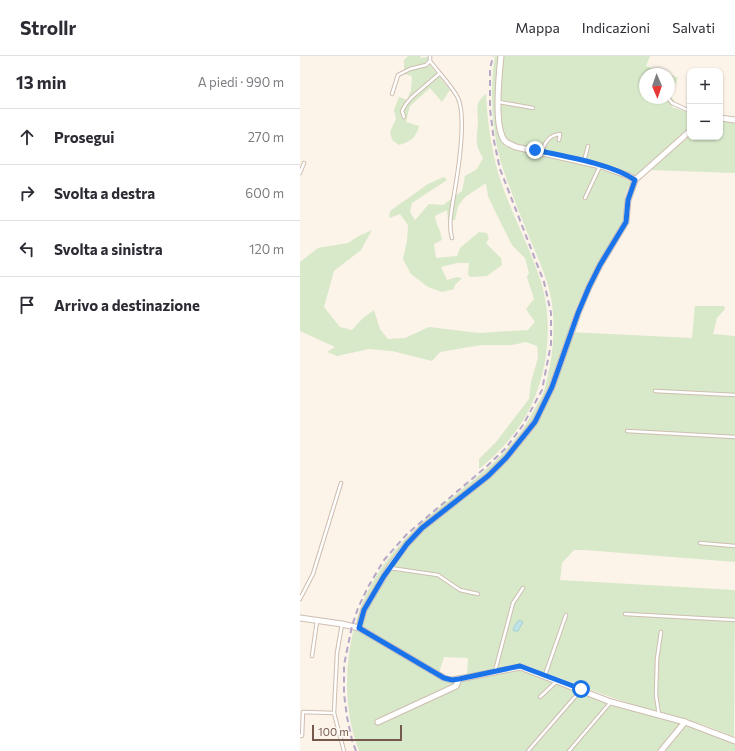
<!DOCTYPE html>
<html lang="it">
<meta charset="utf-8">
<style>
body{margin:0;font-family:Commissioner,sans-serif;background:#f2f2f3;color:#2b2b33}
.controls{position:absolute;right:12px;top:12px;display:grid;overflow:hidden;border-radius:8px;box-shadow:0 1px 3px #0004}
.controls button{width:36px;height:36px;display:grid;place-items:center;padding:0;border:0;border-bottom:1px solid #e1e1e2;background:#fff;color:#2b2b33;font:20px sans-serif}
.compass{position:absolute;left:339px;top:12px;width:36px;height:36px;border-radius:50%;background:#fff;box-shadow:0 1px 3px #0004;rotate:178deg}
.scale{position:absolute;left:12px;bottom:10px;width:90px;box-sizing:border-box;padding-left:4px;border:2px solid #75594d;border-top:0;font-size:11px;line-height:14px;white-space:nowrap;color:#75594d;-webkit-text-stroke:3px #fef7ef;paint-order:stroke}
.stop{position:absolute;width:12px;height:12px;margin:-9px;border:3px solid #1a73e8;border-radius:50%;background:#fff}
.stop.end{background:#1a73e8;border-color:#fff;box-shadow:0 1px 4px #0008}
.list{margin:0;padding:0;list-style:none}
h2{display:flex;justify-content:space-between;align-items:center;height:52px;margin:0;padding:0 16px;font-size:17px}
h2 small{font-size:13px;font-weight:400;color:#7c7c81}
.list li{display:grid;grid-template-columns:26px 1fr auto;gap:12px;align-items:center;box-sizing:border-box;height:56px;padding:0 16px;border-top:1px solid #e1e1e2}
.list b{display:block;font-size:15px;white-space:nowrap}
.list em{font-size:13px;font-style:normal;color:#7c7c81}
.icon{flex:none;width:22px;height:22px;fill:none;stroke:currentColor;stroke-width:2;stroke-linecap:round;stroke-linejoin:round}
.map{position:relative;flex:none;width:435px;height:695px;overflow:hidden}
header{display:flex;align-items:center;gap:24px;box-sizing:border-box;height:56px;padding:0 20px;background:#fff;border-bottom:1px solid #e1e1e2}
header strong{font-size:19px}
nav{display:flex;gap:22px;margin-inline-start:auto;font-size:14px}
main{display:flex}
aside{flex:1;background:#fff}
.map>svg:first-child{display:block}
.green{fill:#d7e9c8}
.water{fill:#bee2e5;stroke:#a5d2d6}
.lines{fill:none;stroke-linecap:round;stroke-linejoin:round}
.service-casing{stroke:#cfbdb1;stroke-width:4.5}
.minor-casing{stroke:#cfbdb1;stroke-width:7}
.service{stroke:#fff;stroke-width:2.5}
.minor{stroke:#fff;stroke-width:5}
.rail{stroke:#b5a7c6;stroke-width:2;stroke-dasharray:6 4;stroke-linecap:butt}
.route{stroke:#1a73e8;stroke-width:5}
</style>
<header>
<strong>Strollr</strong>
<nav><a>Mappa</a><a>Indicazioni</a><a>Salvati</a></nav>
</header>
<main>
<aside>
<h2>13 min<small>A piedi · 990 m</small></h2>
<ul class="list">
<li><svg class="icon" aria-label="ahead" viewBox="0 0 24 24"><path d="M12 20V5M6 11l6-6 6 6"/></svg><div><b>Prosegui</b></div><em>270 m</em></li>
<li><svg class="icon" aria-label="right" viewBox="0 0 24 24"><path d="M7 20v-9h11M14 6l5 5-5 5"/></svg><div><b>Svolta a destra</b></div><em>600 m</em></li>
<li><svg class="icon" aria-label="left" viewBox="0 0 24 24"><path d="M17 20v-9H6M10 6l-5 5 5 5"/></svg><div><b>Svolta a sinistra</b></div><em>120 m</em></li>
<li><svg class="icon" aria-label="arrive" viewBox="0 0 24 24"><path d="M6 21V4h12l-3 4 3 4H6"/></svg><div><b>Arrivo a destinazione</b></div></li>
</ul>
</aside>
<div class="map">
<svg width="435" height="695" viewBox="0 0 435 695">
<rect width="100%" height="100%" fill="#fcf3e9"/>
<g class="green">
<path d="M 108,0 L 120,0 L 121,2 L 128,1 L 130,9 L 150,34 L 142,46 L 130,32 L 110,50 L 106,66 L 119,70 C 116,82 110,86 99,89 L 92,84 L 90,76 L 96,63 L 94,54 L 99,41 L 107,44 L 111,34 L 112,20 L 104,18 L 104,4 Z"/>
<path d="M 195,0 L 350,0 L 346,10 L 368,18 L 345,18 L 345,42 L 369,42 L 369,18 L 378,22 L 370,40 L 375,45 L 372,51 L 390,57 L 390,72 C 371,89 345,108 330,128 C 322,140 326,154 322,167 C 318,179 309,187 303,198 C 290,222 275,249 268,276 L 392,282 L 395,250 L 424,250 L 425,253 L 417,262 L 413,278 L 435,280 L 435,278 L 435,506 L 285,494 L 274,494 L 262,507 L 260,524 L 435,534 L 434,681 L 404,669 L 353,655 L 313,642 L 225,609 L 167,619 L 168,602 L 144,601 L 139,617 L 56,568 C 58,555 64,543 70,531 C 81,511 95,493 111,477 C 152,436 206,409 233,356 C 237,348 243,340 245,332 C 251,308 255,283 253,258 C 252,232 240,207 230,183 C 221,160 211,137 203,113 C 192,80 189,35 195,0 Z"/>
<path d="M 186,38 C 187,63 191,89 197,113 C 208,152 229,188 241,226 C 255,271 247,330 220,369 C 209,386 195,400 179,413 L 179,403 L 196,386 L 229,343 L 231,326 L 238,302 L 237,290 L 226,286 L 212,289 L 181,289 L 140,296 L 132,305 L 92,295 L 69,293 L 37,300 L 27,296 L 35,291 L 0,275 L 0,206 L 18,192 L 48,187 L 57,181 L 72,174 L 61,194 L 34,215 L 24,251 L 40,271 L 52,274 L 63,262 L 74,254 L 80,273 L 88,283 L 105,282 L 129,271 L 179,277 L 228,274 L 235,266 L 226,253 L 234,243 L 227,221 L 229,217 L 225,202 L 212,189 L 195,155 L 188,140 L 186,127 L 165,141 L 158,150 L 155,164 L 148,164 L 147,154 L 135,160 C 136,169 141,175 142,184 L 134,188 L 136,202 L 157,200 L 160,192 L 179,176 L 187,177 L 189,183 L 186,187 L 201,202 L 202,209 L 187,220 L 170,221 L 168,218 L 169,207 L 157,207 L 141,211 L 147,224 L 157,221 L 162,222 L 155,229 L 154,233 L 142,236 L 128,231 L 111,218 L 103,203 L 107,185 L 108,169 L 100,158 L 89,162 L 90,155 L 128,128 L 144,121 L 147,124 L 112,147 L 110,156 L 115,164 L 129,148 L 143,149 L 162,135 L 165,120 L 177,113 L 183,102 C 174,87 177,82 178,66 C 178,54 174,47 186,38 Z"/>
<polygon points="420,64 435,67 435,117 349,114 390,80 390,81 420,81"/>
<path d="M 54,572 L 136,620 L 146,624 L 220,612 L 313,647 L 386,668 L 435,686 L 435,695 L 59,695 C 44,656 44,612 54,572 Z"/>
</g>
<polygon class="water" points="219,564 223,566 218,575 214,575 213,573 217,566"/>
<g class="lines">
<defs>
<g id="service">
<path d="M 130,0 L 130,5 C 139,17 152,30 158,42 C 167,62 158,116 154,139 C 152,152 148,169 152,182"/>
<polyline points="369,37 372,31"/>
<polyline points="92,38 98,19 110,13 126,9 130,5"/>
<polyline points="368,42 372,47 390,55"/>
<polyline points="199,46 233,52"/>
<polyline points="104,61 102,55 106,48 112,41 139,18"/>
<path d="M 242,96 C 245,86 249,79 260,78 L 259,84"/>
<polyline points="284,105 288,90"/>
<polyline points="0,117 4,107"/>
<polyline points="285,142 300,110"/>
<polyline points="355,335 435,339"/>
<polyline points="327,375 435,381"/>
<polyline points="400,487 435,490"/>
<polyline points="90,512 138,519 160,534 178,538"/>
<polyline points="0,543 13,518 41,427"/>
<polyline points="325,558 435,564"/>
<polyline points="42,568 37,597 34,657 44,695"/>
<polyline points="12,600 17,565"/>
<polyline points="195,615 213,547 223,532"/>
<polyline points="245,619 266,559"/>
<polyline points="240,641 257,625"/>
<polyline points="359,659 356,639 357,603 361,576"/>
<polyline points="0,680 2,680 3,656 34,657"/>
<polyline points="228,695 280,635"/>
<polyline points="269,695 310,647"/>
</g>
<g id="minor">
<polyline points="420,62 435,64"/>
<polyline points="335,124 390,75"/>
<polyline points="0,562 42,568 59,572 144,622 151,624 159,623 220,611 311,646 385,666 435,685"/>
<path d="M 59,572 L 64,554 L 89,512 L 107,488 L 122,472 L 188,420 L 206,402 L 235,366 L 252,331 L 278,257 L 289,231 L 300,209 L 326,166 L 328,144 L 335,124 L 329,120 L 301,110 L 216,91 C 210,88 204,87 202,80 C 195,64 199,19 201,0"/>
<polyline points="78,666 156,630 159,623"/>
<polyline points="361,695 385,666"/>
</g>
</defs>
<use href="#service" class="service-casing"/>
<use href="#minor" class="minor-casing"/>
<use href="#service" class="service"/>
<use href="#minor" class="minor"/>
<polyline class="rail" points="56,695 52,684 47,661 44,638 44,609 52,570 58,552 68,531 84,504 107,478 186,411 206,392 223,369 242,334 251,288 251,257 244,226 200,113 194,85 190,53 190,13 193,0"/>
</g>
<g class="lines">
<path class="route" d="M 235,94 C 263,100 312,108 335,124 L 328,144 L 326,166 L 300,209 L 289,231 L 278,257 L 252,331 L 235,366 L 206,402 L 188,420 L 122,472 L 107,488 L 84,520 L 64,554 L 59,572 L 144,622 L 152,624 L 159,623 L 220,610 L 281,633"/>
</g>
</svg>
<div class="controls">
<button>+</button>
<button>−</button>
</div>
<svg class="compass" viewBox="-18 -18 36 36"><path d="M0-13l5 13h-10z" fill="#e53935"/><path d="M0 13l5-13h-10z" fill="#7c7c81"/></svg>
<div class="scale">100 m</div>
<div class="stop" style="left:281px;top:633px"></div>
<div class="stop end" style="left:235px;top:94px"></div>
</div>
</main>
